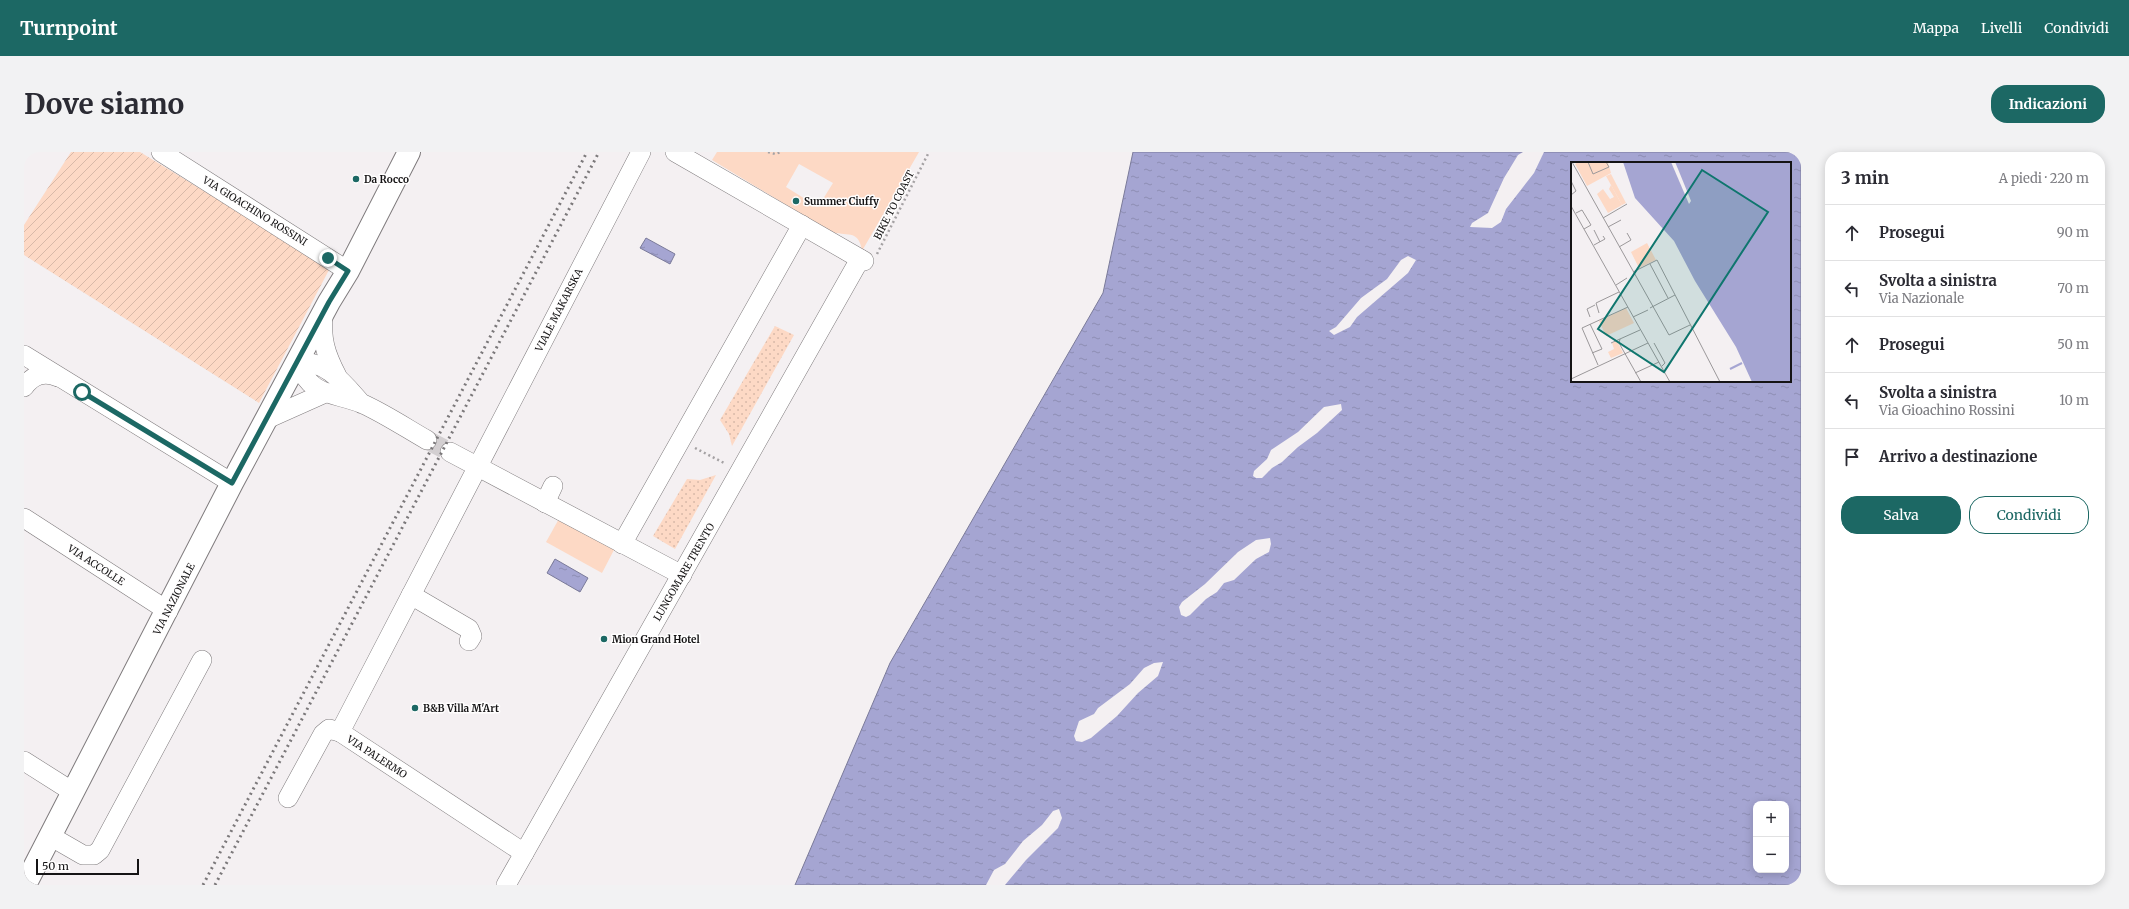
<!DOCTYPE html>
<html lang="it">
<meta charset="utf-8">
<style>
body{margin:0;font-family:Merriweather,serif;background:#f2f2f3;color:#2b2b33}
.controls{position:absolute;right:12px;bottom:12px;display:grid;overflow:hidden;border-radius:8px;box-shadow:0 2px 10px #0003}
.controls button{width:36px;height:36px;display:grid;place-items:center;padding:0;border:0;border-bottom:1px solid #e1e1e2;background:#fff;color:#2b2b33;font:20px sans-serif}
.scale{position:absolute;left:12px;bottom:10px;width:103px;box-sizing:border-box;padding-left:4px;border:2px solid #151415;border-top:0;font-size:11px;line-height:14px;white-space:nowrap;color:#151415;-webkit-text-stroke:3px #fffefe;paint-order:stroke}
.stop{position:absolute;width:12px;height:12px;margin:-9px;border:3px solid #1c6864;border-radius:50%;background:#fff}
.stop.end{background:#1c6864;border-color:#fff;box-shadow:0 1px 4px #0008}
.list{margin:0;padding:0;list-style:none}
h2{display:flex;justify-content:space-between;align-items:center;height:52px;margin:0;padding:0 16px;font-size:17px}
h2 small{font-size:13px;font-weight:400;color:#7c7c81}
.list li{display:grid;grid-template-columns:26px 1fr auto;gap:12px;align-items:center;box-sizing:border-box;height:56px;padding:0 16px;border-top:1px solid #e1e1e2}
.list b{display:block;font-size:15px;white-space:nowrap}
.list p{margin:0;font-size:13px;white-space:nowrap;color:#7c7c81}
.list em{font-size:13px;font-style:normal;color:#7c7c81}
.actions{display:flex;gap:8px;padding:12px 16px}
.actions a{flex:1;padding:9px 0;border:1px solid #1c6864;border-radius:16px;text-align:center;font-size:14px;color:#1c6864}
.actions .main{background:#1c6864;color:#fff}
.icon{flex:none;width:22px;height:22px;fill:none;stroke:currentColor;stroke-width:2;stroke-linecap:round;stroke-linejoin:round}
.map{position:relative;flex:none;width:1777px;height:733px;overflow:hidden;border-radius:16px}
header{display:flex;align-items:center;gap:24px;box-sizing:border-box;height:56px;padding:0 20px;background:#1c6864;color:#fff}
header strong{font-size:19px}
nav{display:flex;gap:22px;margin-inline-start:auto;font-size:14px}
.intro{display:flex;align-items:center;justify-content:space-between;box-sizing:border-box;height:96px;padding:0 24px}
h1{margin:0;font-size:28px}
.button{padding:10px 18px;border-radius:16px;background:#1c6864;color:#fff;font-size:14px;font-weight:700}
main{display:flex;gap:24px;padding:0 24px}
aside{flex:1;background:#fff;border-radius:16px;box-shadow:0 2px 10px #0003}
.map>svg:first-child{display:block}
.grass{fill:url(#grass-dots)}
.park{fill:#fdd9c5;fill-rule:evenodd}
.garden{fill:url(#garden-furrows)}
.water{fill:url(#water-ripples);stroke:#7a7a99;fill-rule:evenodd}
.pier{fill:#f4f0f2}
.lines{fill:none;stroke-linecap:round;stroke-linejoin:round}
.minor-tunnel{stroke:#d3cfd1;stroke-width:19;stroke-dasharray:19 10;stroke-linecap:butt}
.minor-casing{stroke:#7f7b7d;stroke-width:20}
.major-casing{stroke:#7f7b7d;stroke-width:24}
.path{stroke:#a4a1a3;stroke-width:2.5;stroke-dasharray:2 3;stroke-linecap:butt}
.minor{stroke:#fff;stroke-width:19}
.major{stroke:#fff;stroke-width:22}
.rail{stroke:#7b787a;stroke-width:3;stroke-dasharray:2 4;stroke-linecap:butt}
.route{stroke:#1c6864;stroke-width:5}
.poi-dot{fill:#1c6864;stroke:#fffefe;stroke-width:1.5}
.labels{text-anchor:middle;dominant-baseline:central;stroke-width:3;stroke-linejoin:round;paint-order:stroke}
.poi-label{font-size:10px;font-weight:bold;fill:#151415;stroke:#fffefe;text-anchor:start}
.street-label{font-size:10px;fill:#151415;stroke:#fffefe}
.inset-river{fill:none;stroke:#a5a5d2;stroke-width:2}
.inset-road{fill:none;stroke:#9b989a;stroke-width:1}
.view{fill:#0f766e;fill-opacity:0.15;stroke:#0f766e;stroke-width:2}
.inset-edge{fill:none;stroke:#151415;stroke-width:2}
</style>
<header>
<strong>Turnpoint</strong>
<nav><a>Mappa</a><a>Livelli</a><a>Condividi</a></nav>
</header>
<div class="intro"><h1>Dove siamo</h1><a class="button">Indicazioni</a></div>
<main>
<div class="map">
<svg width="1777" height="733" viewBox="0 0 1777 733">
<defs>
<pattern id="grass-dots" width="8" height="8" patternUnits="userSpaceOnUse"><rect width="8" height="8" fill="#fdd9c5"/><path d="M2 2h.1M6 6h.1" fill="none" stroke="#d8b9a8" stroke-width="1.8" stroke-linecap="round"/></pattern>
<pattern id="garden-furrows" width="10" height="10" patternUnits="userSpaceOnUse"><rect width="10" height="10" fill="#fdd9c5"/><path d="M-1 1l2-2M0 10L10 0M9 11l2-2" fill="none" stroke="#d8b9a8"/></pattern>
<pattern id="water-ripples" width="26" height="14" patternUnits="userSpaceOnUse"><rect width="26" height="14" fill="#a5a5d2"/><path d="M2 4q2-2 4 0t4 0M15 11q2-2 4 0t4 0" fill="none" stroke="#8d8db3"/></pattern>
</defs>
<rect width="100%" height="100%" fill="#f4f0f2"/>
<g class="grass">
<polygon points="751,174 770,183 708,294 705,282 696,268"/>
<polygon points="692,323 651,397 629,384 663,327 676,328"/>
</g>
<g class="park">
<path d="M 693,0 L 895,0 L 838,99 C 835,76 821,85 807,80 L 688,8 ZM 775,12 L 809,31 L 794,55 L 762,35 Z"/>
<polygon points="536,365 591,396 578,421 522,390"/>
</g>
<polygon class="garden" points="47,0 116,0 306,116 235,251 0,103 0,73"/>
<g class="water">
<path d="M 1109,0 L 1777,0 L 1777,733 L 771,733 L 866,511 L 1079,141 ZM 1548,11 L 1766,11 L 1766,229 L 1548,229 ZM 1732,652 L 1762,652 L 1762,718 L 1732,718 Z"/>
<polygon points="622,86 651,102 646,112 616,96"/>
<polygon points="531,407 564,426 556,440 523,421"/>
</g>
<g class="pier">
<polygon points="1499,0 1520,0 1510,21 1482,57 1477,70 1468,76 1446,75 1448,71 1464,61 1480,26 1494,3"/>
<polygon points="1384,104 1392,108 1384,121 1333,165 1326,175 1310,183 1305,179 1312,175 1337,146 1363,127 1377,108"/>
<polygon points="1317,252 1318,258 1293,281 1274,295 1258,310 1248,316 1238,326 1232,326 1229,324 1230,319 1243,307 1247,298 1274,280 1300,255"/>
<polygon points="1246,386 1247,392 1245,400 1232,407 1210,428 1200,431 1193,440 1182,447 1166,463 1162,465 1157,463 1155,455 1158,450 1181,432 1214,400 1232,388"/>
<polygon points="1139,510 1134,524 1114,541 1093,564 1067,586 1058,590 1052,589 1050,584 1055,569 1070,562 1074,556 1106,532 1120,516 1130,511"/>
<polygon points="1035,657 1038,666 1034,676 1002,708 981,733 962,733 970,718 981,712 999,689 1018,673 1029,659"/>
</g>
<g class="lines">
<polyline class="minor-tunnel" points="403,288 426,300"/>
<defs>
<g id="minor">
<polyline points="137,0 324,119"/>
<polyline points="651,0 840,109"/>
<path d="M 299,161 C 297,187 301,201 313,224"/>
<polyline points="0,203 208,331"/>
<path d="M 0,235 C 9,223 20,219 34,225"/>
<path d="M 338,252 C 320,232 303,208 274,210 C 286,246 311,240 339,252 C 361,262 382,276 403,288"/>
<polyline points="245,266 301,241"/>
<polyline points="426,300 658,423"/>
<polyline points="521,351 529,334"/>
<polyline points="0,366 144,459"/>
<polyline points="598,392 778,73"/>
<polyline points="387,443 445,477 448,484 445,489"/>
<polyline points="0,609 49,640"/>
<polyline points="264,646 299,582 305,577 316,580"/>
<polyline points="26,684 59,703 70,703 76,698 178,508"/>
<polyline points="500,701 316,580 617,0"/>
<polyline points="482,733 836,107"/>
</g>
<polyline id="major" points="1,733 208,331 305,150 324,119 385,0"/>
</defs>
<use href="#minor" class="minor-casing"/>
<use href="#major" class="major-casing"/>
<g class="path">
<polyline points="744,0 751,2 757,0"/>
<polyline points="853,102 905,0"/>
<polyline points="671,296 702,312"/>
</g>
<use href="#minor" class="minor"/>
<use href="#major" class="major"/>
<g class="rail">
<polyline points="179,733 563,0"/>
<polyline points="191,733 575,0"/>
</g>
</g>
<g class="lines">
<polyline class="route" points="58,240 208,331 305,150 324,119 304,106"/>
</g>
<g class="poi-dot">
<circle cx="332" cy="27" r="4"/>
<circle cx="772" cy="49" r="4"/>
<circle cx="580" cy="487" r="4"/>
<circle cx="391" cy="556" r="4"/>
</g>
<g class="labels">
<g class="poi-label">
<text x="340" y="27">Da Rocco</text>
<text x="780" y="49">Summer Ciuffy</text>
<text x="588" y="487">Mion Grand Hotel</text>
<text x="399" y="556">B&amp;B Villa M'Art</text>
</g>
<g class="street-label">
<text transform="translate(870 53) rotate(-63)">BIKE TO COAST</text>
<text transform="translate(231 59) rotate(32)">VIA GIOACHINO ROSSINI</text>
<text transform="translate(535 158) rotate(-63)">VIALE MAKARSKA</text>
<text transform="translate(72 413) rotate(33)">VIA ACCOLLE</text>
<text transform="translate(660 420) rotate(-60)">LUNGOMARE TRENTO</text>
<text transform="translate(150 447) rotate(-63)">VIA NAZIONALE</text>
<text transform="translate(353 605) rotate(33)">VIA PALERMO</text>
</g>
</g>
<g transform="translate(1547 10)">
<rect width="220" height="220" fill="#f4f0f2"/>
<path d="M 7,0 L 37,0 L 40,11 L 16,24 L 4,2 ZM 40,23 L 51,43 L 37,51 L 26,32 L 32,27 L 39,37 L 43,35 L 38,27 ZM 46,179 L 52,191 L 40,196 L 37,190 L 43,187 L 41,181 Z" fill="#fdd9c5"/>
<path d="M 40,12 L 55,41 L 51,43 L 35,14 ZM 76,81 L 85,98 L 68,106 L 60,90 Z" fill="#fdd9c5"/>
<path d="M 55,146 L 63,161 L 35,174 L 28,159 Z" fill="#fdd9c5"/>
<path d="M 52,0 L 220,0 L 220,220 L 181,220 L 165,185 L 124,119 L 103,79 L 64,36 Z" fill="#a5a5d2"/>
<path d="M 100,0 L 104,0 L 107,7 L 120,39 L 118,42 Z" fill="#f4f0f2"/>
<path class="inset-river" d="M 159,207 L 171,201"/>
<path class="inset-road" d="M 1,0 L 98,173 L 119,163M 17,0 L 22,12 L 38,5 L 35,0M 0,19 L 5,29 L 0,33M 0,44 L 99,220M 5,51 L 11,48 L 20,63 L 13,67M 32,56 L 56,42M 37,65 L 50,58M 23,68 L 29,80M 23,83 L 34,77 L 32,74M 48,85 L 60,78 L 56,71M 86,98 L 149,220M 79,102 L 97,136M 62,110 L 86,98M 45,123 L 56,116M 79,146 L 104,133M 28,151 L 25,141 L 48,130M 19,155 L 16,147 L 24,143M 62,155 L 77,148M 19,162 L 31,187 L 21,191M 49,177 L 48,181 L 70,220M 40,181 L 69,168M 83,181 L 94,201 L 91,204M 27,203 L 11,166 L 57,145M 64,211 L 88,200M 0,217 L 77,181"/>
<path class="view" d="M 131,8 L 197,50 L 93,210 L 27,167 Z"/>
<rect width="220" height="220" class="inset-edge"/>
</g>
</svg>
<div class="controls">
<button>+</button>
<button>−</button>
</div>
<div class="scale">50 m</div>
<div class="stop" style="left:58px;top:240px"></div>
<div class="stop end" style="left:304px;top:106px"></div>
</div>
<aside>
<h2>3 min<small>A piedi · 220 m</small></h2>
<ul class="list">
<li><svg class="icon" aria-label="ahead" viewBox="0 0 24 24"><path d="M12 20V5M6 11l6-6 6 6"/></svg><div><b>Prosegui</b></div><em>90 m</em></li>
<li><svg class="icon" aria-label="left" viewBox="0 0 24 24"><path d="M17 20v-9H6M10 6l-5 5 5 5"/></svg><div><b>Svolta a sinistra</b><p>Via Nazionale</p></div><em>70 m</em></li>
<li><svg class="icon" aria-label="ahead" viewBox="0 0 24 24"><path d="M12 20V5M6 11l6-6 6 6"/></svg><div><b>Prosegui</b></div><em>50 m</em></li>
<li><svg class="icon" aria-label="left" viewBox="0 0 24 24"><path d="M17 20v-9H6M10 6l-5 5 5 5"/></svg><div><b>Svolta a sinistra</b><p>Via Gioachino Rossini</p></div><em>10 m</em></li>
<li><svg class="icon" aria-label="arrive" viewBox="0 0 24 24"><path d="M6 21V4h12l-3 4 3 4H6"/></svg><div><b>Arrivo a destinazione</b></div></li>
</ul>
<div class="actions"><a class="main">Salva</a><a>Condividi</a></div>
</aside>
</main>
